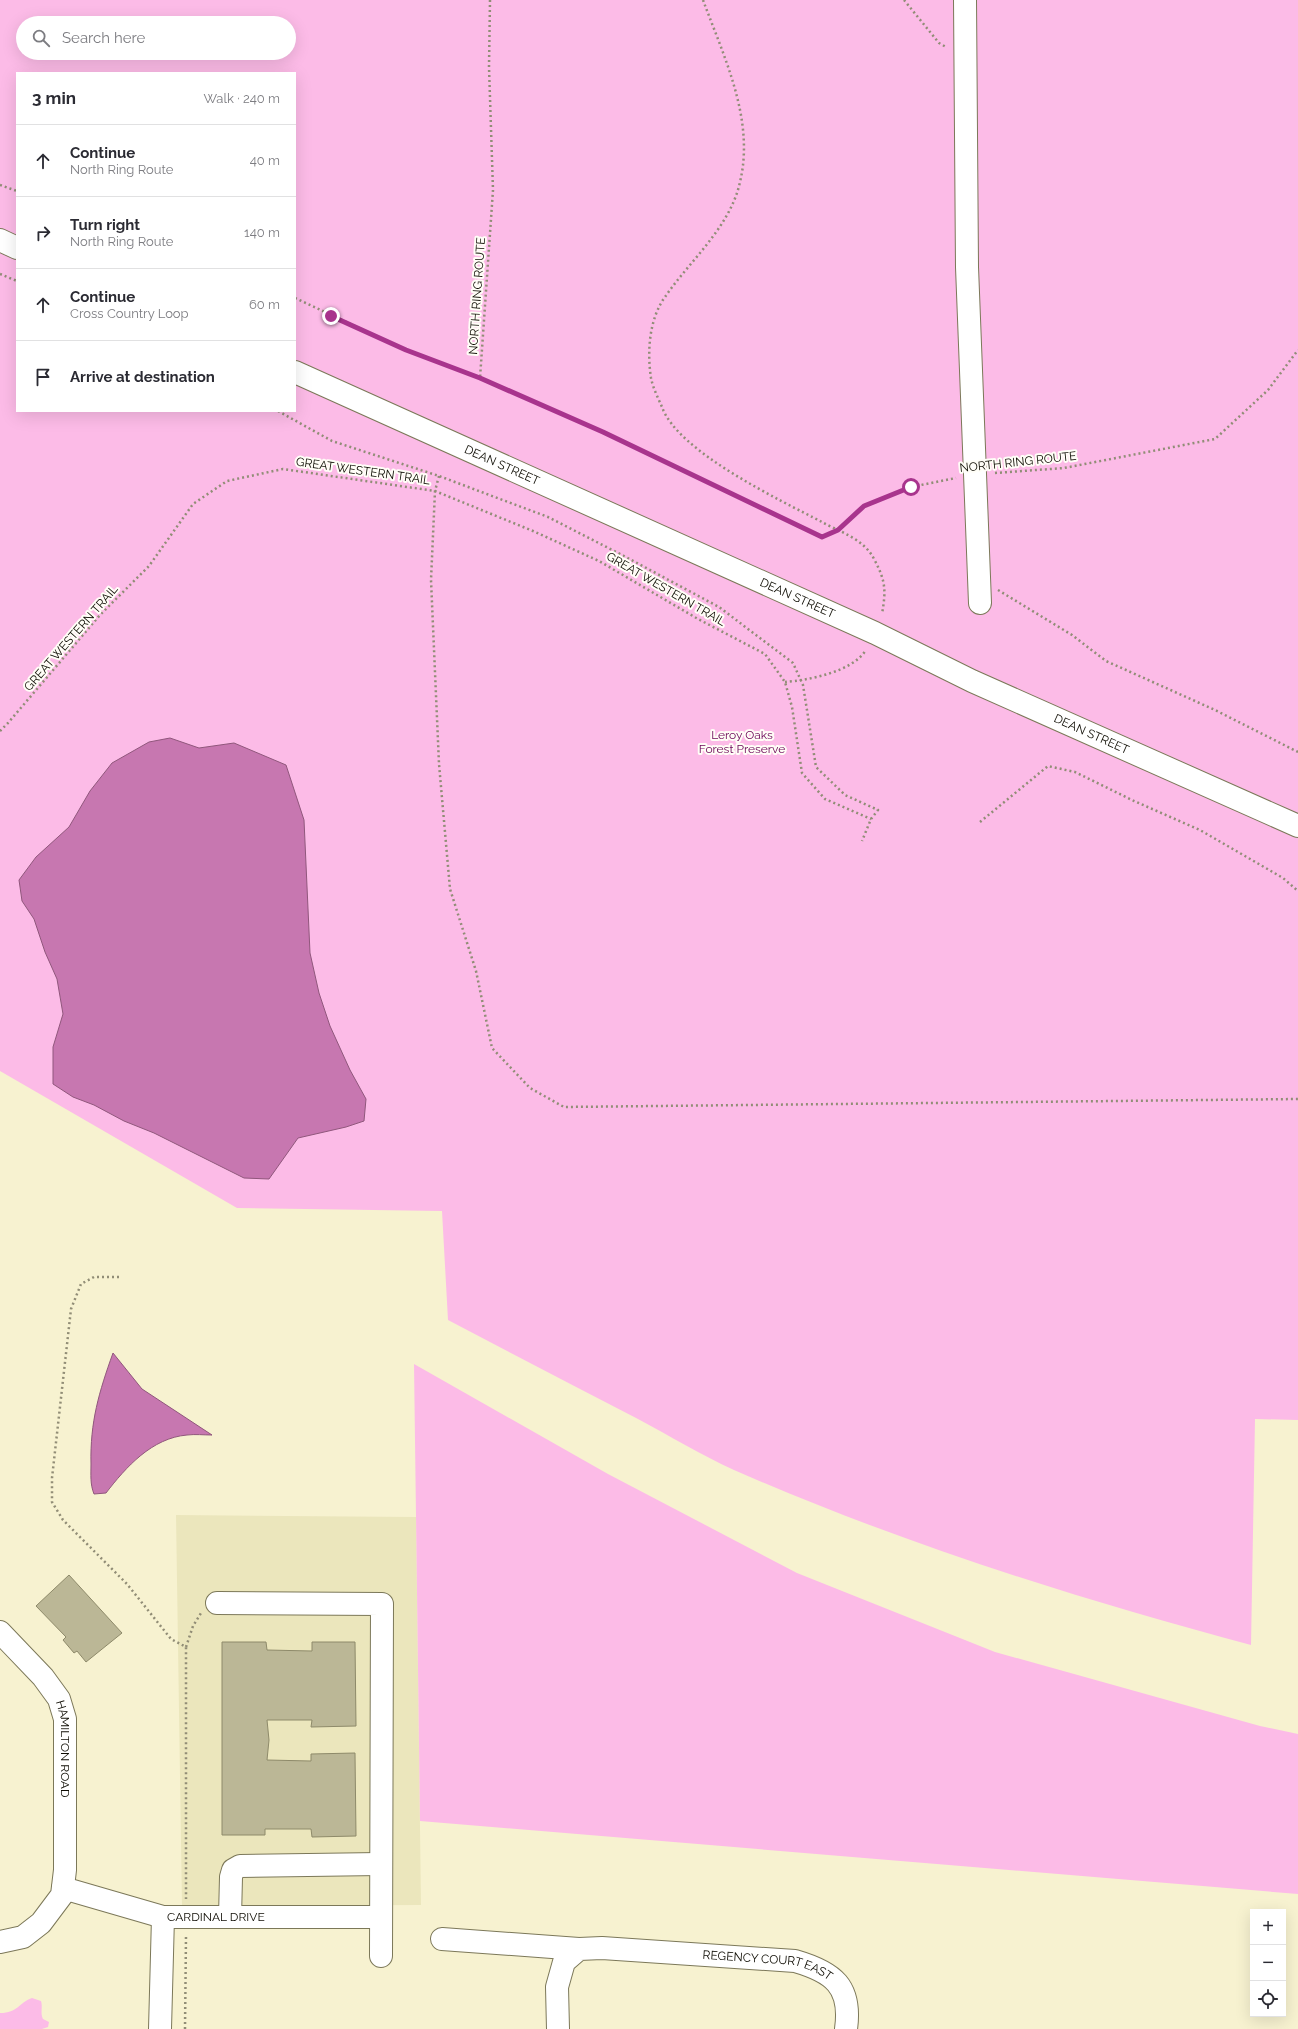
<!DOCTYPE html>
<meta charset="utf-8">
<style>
body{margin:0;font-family:Raleway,sans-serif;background:#f7f7f7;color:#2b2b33}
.controls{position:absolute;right:12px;bottom:12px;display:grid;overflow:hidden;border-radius:0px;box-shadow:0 4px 16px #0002}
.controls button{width:36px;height:36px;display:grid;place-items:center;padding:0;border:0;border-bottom:1px solid #e1e1e2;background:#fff;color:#2b2b33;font:20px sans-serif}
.stop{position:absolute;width:12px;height:12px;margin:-9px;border:3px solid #a8348d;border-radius:50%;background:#fff}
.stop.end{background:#a8348d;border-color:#fff;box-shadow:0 1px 4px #0008}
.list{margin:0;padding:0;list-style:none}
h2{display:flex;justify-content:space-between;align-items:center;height:52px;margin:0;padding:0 16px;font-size:17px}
h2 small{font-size:13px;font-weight:400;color:#7c7c81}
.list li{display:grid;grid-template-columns:26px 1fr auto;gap:12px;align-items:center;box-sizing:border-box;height:72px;padding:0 16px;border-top:1px solid #e1e1e2}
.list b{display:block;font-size:15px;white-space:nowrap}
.list p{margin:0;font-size:13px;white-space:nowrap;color:#7c7c81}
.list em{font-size:13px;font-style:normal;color:#7c7c81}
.icon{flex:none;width:22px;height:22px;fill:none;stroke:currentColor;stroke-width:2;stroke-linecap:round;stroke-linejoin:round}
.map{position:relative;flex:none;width:1298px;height:2029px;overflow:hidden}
.search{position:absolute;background:#fff;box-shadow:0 4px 16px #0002;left:16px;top:16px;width:280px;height:44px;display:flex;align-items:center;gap:10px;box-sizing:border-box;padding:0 14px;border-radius:22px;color:#7c7c81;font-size:15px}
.panel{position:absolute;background:#fff;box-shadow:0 4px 16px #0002;left:16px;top:72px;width:280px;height:340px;border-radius:0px}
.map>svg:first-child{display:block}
.built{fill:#ebe6bc}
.green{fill:#fcbbe7;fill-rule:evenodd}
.water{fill:#c777b0;stroke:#90577c}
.building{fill:#bbb796;stroke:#8e8a6a}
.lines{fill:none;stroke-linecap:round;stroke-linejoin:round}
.minor-casing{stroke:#7c7859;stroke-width:24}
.path{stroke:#918d76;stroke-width:2.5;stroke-dasharray:2 3;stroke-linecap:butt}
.minor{stroke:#fff;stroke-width:22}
.route{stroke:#a8348d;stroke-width:5}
.labels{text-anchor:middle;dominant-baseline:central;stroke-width:4;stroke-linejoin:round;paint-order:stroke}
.street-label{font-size:12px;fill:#0e0c03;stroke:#fffef7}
.park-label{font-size:12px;fill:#6a0356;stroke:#fffef7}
</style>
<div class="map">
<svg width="1298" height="2029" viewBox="0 0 1298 2029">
<rect width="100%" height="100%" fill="#f7f2d0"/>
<polygon class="built" points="176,1515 416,1517 421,1905 182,1906"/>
<g class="green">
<path d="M 0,0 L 1298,0 L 1298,1420 L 1255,1419 L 1251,1645 C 1075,1598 901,1543 734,1470 C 701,1455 670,1436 638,1419 C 574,1386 511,1353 448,1320 L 442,1211 L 237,1208 L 0,1071 ZM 23,23 L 289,23 L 289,53 L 23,53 ZM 17,73 L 295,73 L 295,411 L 17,411 Z"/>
<polygon points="414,1364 608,1474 797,1573 995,1652 1260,1726 1298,1734 1298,1894 420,1821"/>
<path d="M 32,1998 L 41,2001 C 43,2007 40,2013 43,2019 L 49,2022 L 48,2027 L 42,2029 L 0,2029 L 0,2013 C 18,2013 18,2003 32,1998 Z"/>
</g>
<g class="water">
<polygon points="170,738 199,748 234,743 286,765 304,820 310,953 319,993 330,1026 350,1070 366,1099 364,1121 346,1127 298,1138 269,1179 244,1178 154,1133 124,1121 94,1105 73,1097 53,1084 53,1047 63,1014 57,979 45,952 34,919 22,901 19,880 36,857 69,827 90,791 112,763 149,742"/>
<path d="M 113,1353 L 142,1389 L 212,1435 C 204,1435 195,1434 187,1435 C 152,1438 126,1467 106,1493 L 94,1494 C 90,1484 91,1475 91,1464 C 90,1422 99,1392 113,1353 Z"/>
</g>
<g class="building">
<polygon points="69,1575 122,1633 86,1662 77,1651 74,1653 63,1640 66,1637 36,1606"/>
<polygon points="222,1642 266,1642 267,1650 312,1651 312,1642 355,1642 356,1726 311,1727 312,1720 267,1720 269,1740 267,1760 311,1761 311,1754 355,1753 356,1836 312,1837 311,1829 265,1829 265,1835 222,1835"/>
</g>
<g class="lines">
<defs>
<g id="minor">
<polyline points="965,0 967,267 980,603"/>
<polyline points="0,240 17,248"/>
<path id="s1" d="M 295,372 L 875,633 L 972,681 L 1298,826"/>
<polyline points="217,1603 382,1604 381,1956"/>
<path id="s2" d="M 0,1632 L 43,1677 L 59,1699 L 65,1719 L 65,1870 L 62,1895 L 41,1923 L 23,1937 L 0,1942"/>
<path id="s3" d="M 63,1888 L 163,1917 L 380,1917"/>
<polyline points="230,1917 231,1877 233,1870 240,1866 380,1864"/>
<polyline points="442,1939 579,1949"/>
<polyline points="160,2029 163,1917"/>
<path id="s4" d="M 558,2029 L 557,1987 L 564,1962 L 579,1949 L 602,1948 L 795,1961 C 833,1972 852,1986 846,2029"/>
</g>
</defs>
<use href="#minor" class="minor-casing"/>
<g class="path">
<polyline points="490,0 489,67 493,190 480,378 603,432 822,537 838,530 864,506 911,487 956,478"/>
<path d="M 703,0 C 724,57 755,120 740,182 C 735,205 722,225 708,243 C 694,261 678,278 665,297 C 649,319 647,352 651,378 C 653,388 658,398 662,407 C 678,452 780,500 822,522 C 840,532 864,539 874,559 C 886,581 886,591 882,614"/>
<polyline points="904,0 939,43 946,47"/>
<polyline points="0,185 17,191"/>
<polyline points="0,274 17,281"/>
<polyline points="295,298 406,350 480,378"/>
<polyline points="278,411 332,441 439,476 548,517 624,556 719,607 793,663 803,685 816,767 845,795 878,810 871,819 862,841"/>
<polyline points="995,473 1064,468 1215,439 1268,390 1298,350"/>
<polyline points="439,476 435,491 431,580 439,764 450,889 476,971 492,1048 530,1088 564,1107 1298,1099"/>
<polyline points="998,590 1072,635 1106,661 1215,710 1298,752"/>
<path d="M 785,682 C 809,680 852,672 866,650"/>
<polyline points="0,731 8,723 100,615 149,566 193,504 227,481 283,469 435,491 533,531 599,561 698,619 765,654 785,682 792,707 802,773 825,799 871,819"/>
<polyline points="980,822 1048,766 1075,772 1134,801 1200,830 1283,878 1298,891"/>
<polyline points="119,1277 94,1277 81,1284 71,1309 52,1478 52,1502 63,1520 127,1584 171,1639 186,1647 186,1899"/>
<polyline points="186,1647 193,1626 201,1613"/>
<polyline points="185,2029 186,1936"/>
</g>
<use href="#minor" class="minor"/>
</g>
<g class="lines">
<polyline class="route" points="331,316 406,350 480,378 603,432 822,537 838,530 864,506 911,487"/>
</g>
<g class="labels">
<g class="street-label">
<text transform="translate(477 296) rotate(-86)">NORTH RING ROUTE</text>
<text transform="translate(1018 462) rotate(-6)">NORTH RING ROUTE</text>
<text stroke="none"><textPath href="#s1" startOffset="227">DEAN STREET</textPath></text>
<text transform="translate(363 471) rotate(8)">GREAT WESTERN TRAIL</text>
<text transform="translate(666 589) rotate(30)">GREAT WESTERN TRAIL</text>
<text stroke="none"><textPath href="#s1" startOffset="551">DEAN STREET</textPath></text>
<text transform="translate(71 638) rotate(-49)">GREAT WESTERN TRAIL</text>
<text stroke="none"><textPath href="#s1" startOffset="875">DEAN STREET</textPath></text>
<text stroke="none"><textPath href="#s2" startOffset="140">HAMILTON ROAD</textPath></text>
<text stroke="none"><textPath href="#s3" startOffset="157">CARDINAL DRIVE</textPath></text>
<text stroke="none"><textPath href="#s4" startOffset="278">REGENCY COURT EAST</textPath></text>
</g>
<g class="park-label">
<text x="742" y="735">Leroy Oaks<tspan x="742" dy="14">Forest Preserve</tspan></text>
</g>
</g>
</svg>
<div class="controls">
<button>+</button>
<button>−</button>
<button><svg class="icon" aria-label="locate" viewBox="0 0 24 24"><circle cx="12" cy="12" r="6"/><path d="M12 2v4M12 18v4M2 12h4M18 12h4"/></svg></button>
</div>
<div class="stop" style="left:911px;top:487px"></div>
<div class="stop end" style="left:331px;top:316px"></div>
<div class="search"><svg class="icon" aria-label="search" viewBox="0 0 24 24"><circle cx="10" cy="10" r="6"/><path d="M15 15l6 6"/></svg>Search here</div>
<section class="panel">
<h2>3 min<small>Walk · 240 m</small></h2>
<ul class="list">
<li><svg class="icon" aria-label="ahead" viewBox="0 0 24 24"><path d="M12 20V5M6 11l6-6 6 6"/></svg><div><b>Continue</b><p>North Ring Route</p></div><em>40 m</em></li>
<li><svg class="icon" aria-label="right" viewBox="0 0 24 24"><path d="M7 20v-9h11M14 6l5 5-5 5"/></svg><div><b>Turn right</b><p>North Ring Route</p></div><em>140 m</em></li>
<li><svg class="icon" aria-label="ahead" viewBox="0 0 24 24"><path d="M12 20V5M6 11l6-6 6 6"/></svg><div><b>Continue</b><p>Cross Country Loop</p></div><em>60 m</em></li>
<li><svg class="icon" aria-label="arrive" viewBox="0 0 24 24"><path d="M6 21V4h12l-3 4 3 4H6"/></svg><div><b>Arrive at destination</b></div></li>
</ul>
</section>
</div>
